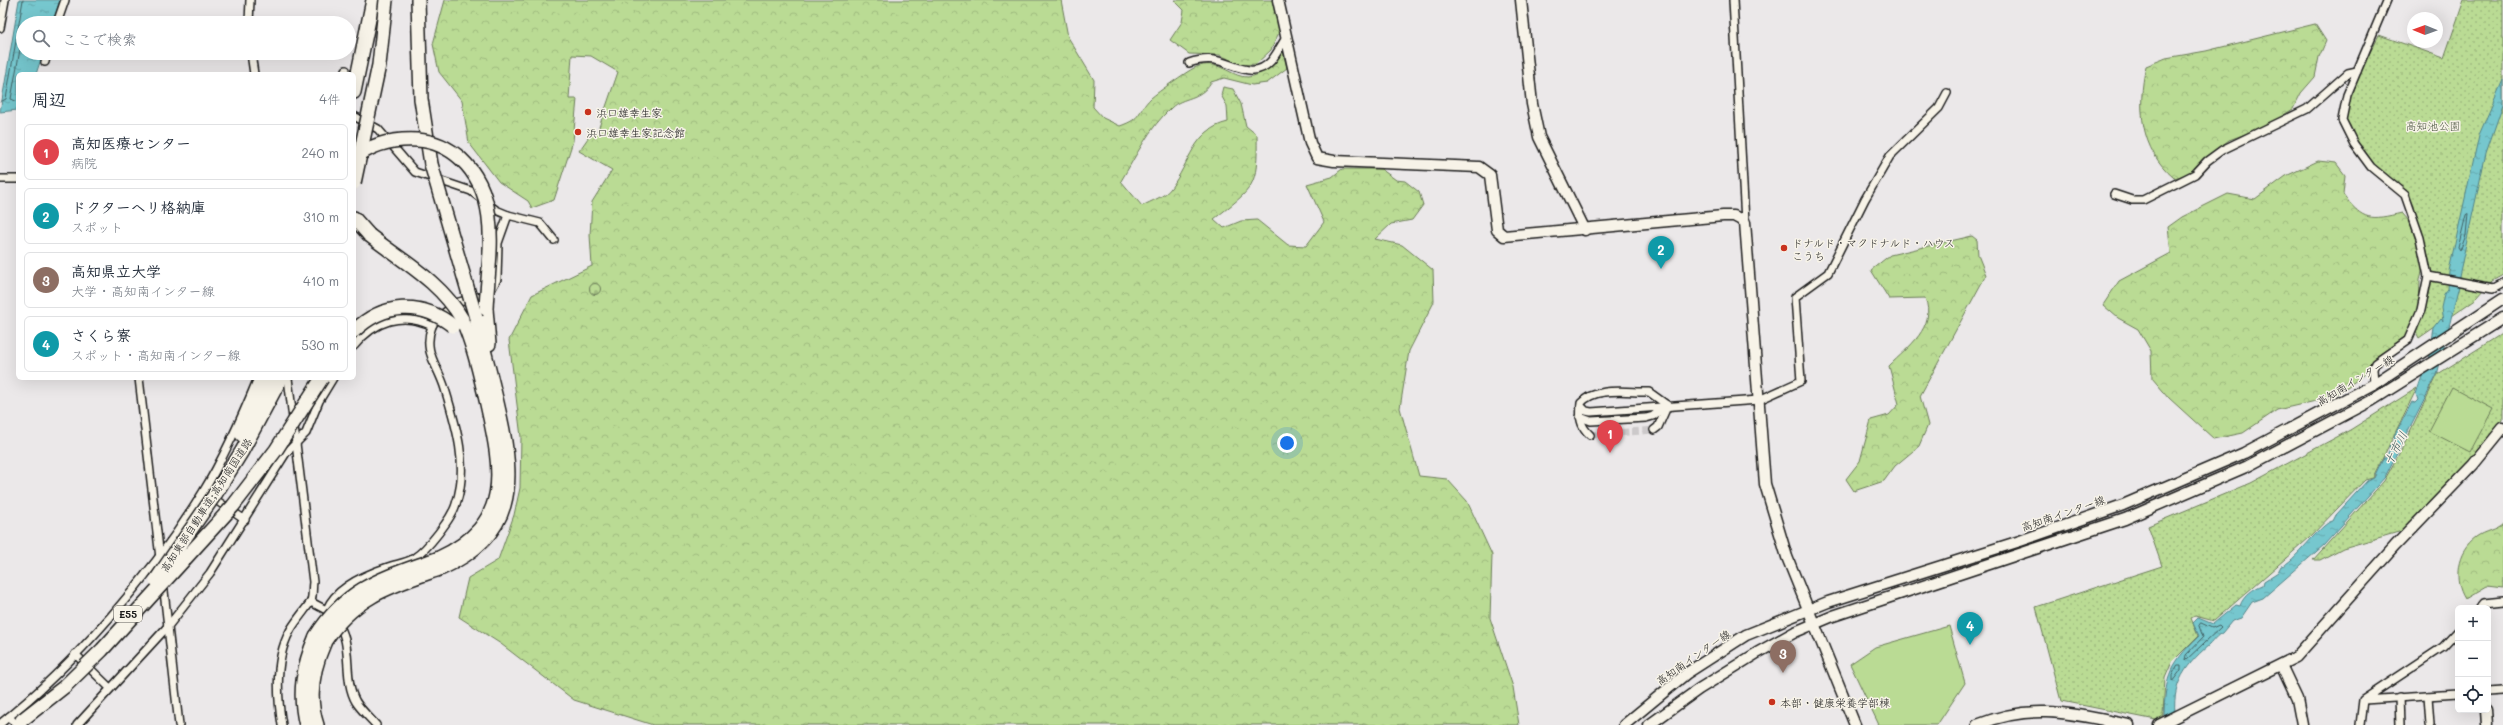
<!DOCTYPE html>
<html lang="ja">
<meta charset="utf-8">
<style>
body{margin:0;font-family:Mali,"Klee One",sans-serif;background:#f6f6f7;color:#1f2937}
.controls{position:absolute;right:12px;bottom:12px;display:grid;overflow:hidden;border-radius:6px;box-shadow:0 4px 16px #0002}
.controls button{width:36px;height:36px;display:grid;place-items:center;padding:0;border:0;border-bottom:1px solid #e0e1e3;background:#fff;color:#1f2937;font:20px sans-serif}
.compass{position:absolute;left:2407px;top:12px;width:36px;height:36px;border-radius:50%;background:#fff;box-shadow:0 4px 16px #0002;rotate:271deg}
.you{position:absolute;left:1287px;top:443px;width:14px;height:14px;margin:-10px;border:3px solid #fff;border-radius:50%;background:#1a73e8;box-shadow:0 0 0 6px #1a73e833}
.badge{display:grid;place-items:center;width:26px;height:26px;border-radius:50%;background:#7c3aed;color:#fff;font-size:13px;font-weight:700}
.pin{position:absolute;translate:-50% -33px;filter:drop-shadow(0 1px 2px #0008)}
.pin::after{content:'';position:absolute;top:21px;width:14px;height:12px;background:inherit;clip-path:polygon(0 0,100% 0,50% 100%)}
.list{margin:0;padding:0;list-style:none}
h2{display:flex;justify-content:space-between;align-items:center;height:52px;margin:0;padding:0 16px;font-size:17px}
h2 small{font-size:13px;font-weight:400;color:#747a83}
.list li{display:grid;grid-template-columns:26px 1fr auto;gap:12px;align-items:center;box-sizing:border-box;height:56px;margin:0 8px 8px;padding:0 8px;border:1px solid #e0e1e3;border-radius:6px}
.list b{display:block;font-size:15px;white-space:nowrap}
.list p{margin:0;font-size:13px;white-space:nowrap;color:#747a83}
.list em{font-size:13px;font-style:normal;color:#747a83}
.icon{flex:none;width:22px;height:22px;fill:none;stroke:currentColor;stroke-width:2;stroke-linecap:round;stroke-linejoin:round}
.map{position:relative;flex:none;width:2503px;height:725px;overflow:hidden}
.search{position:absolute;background:#fff;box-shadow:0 4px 16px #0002;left:16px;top:16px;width:340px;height:44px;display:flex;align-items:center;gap:10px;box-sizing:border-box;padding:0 14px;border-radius:22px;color:#747a83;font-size:15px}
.panel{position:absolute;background:#fff;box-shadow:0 4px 16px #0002;left:16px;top:72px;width:340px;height:308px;border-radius:6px}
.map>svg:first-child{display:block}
.forest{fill:url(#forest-crowns);stroke:#6b7c58}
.cemetery{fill:url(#cemetery-stones);stroke:#6b7c58}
.park{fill:url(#park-dots);stroke:#6b7c58}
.garden{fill:#badb94;stroke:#6b7c58}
.water{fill:url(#water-ripples);stroke:#528387}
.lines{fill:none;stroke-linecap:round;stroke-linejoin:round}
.shore{stroke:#406063;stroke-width:1}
.street-tunnel{stroke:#ccc9ca;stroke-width:7;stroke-dasharray:7 3.5;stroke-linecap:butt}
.street-casing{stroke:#1c1c1c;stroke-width:10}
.secondary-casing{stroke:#1c1c1c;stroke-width:13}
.highway-casing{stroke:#1c1c1c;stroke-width:16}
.street{stroke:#f7f3e8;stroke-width:7}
.secondary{stroke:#f7f3e8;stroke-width:10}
.highway{stroke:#f7f3e8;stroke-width:13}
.highway-bridge-casing{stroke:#1c1c1c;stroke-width:16;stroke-linecap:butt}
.highway-bridge{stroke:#f7f3e8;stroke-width:13}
.poi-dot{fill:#c8321e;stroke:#f7f3e8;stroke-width:1.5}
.labels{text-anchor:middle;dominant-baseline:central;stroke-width:3;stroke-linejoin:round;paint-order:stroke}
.shield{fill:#f7f3e8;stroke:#5e5c59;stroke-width:1}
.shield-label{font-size:10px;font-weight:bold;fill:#1c1c1c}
.poi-label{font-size:11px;fill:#1c1c1c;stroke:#f7f3e8;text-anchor:start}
.park-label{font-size:11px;fill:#4b5540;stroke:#f7f3e8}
.street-label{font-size:11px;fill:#1c1c1c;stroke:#f7f3e8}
.water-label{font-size:12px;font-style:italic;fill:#3c585a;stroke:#f7f3e8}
</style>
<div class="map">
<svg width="2503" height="725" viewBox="0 0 2503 725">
<defs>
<pattern id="forest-crowns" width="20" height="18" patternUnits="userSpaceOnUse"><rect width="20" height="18" fill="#badb94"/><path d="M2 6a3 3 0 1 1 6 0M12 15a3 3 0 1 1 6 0" fill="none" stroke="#9fbb7f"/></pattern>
<pattern id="cemetery-stones" width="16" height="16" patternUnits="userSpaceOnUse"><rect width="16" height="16" fill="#badb94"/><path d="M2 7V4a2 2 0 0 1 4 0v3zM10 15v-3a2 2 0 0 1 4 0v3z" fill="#9fbb7f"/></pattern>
<pattern id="park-dots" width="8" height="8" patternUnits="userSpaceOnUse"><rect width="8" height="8" fill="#badb94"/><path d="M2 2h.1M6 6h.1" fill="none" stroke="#9fbb7f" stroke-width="1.8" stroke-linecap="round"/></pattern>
<pattern id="water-ripples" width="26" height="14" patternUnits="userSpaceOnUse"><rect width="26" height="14" fill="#76c7ce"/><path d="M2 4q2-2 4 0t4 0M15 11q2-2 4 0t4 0" fill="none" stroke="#66aab0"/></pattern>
</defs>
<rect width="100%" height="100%" fill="#ebe8e9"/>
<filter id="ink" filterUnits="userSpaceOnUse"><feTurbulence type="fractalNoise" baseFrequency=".025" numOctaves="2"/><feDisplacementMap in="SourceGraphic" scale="8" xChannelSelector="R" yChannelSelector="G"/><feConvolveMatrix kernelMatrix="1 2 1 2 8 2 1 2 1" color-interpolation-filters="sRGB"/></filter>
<g filter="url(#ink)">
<g class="forest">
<path d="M 445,0 L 1061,0 L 1068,37 L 1094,80 L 1093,107 L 1103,118 L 1120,126 C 1143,118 1136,113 1151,98 C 1158,92 1186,72 1194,68 C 1231,51 1238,107 1283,52 L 1287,68 L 1267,83 L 1252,85 L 1224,78 L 1211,82 C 1200,101 1183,96 1171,108 C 1149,128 1136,156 1121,181 L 1142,206 C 1151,201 1166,196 1171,188 C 1190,163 1193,130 1228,122 L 1227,106 L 1221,95 L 1223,87 L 1233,89 L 1241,104 L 1246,126 L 1257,135 C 1258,188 1254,187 1214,219 L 1224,228 L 1241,221 L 1257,220 L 1288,245 L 1306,246 L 1324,222 L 1307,184 L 1332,177 L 1342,169 L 1381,169 L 1396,180 L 1405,181 L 1419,192 L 1423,205 L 1412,220 L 1391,224 L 1375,239 L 1402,245 L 1433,270 L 1434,302 L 1409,351 L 1400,408 L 1419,476 L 1447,479 L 1467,501 L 1492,555 L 1490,618 L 1513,687 L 1519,725 L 653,725 L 574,700 L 501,644 L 459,617 L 468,578 L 498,560 L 514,515 L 520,488 L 521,437 L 509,340 L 532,295 L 592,266 L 590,235 L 592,202 L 612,170 L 579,151 L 588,138 L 597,133 L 618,72 L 591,56 L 572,55 L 569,99 L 577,99 L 573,141 L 554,200 L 532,208 L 528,201 L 499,182 L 469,143 L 462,101 L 439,72 L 433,44 Z"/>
<polygon points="1174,0 1274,0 1281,28 1271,50 1256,64 1240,65 1220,55 1189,54 1170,40 1182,22 1184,10"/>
<path d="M 2315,24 L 2326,41 L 2319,57 L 2315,77 L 2301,93 L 2293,109 L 2265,127 L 2229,140 L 2215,151 L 2193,173 L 2174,178 C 2140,149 2137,108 2146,66 L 2166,58 L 2206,51 Z"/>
<path d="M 2318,161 L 2336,163 L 2345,175 L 2343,194 C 2363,222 2371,220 2402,213 L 2410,222 L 2424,265 L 2420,279 L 2419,309 L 2406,336 L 2373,359 L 2364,375 L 2333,397 L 2277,410 L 2243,433 L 2214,439 L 2169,398 L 2152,378 L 2151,351 L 2138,329 L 2118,318 L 2103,305 L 2119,281 L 2171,253 L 2168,227 L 2182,217 L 2228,194 L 2255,199 L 2286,176 Z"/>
<path d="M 1972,236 L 1977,240 L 1978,255 L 1986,275 L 1920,396 L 1928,425 L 1919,446 L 1895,466 L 1884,481 L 1854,491 L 1846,479 L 1860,461 L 1871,420 L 1889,415 L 1899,404 L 1889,366 C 1908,347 1937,327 1925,298 L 1889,299 L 1871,270 L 1890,255 Z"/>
<path d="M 2503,524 L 2503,588 L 2487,586 L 2465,599 C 2453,580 2456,552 2476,538 C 2484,532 2496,531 2503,524 Z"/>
</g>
<circle class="cemetery" cx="595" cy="289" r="5.5"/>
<g class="park">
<path d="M 2464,0 L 2503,0 L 2503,275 L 2492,281 L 2477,298 L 2419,338 L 2416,332 C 2422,317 2428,302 2431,285 C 2434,262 2419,226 2413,204 C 2406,188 2390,178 2377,167 C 2364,155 2346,135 2345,116 C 2345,97 2370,53 2379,35 L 2444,58 Z"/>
<polygon points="2503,333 2503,420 2467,465 2402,531 2343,548 2320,560 2313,560 2384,481 2405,443 2438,374"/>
<polygon points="2417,388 2373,478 2365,480 2309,538 2214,621 2195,616 2191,618 2198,636 2172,662 2165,678 2163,715 2156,720 2061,701 2036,607 2162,566 2148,526 2251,483 2350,430"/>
</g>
<g class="garden">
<polygon points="2452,387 2493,409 2470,452 2429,431"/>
<polygon points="1949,626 1965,683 1937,725 1879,725 1850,664 1875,647"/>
</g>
<g class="water">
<polygon points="19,0 60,0 53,23 23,23 23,53 43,53 36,74 18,74 18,110 0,112"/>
<path d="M 2503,80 L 2503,104 L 2486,153 L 2459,276 L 2459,286 L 2437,375 L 2385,477 L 2324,545 L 2263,598 L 2252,602 L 2241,618 L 2232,621 L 2222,633 C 2217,635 2213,641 2209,645 C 2182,668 2169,689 2177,725 L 2164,725 C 2164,682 2167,666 2199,636 L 2193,623 L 2198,618 L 2213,624 L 2236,605 L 2240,606 C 2243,596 2254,588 2263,585 L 2264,581 L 2278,572 L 2281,566 C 2293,565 2322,521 2333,521 L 2336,515 L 2367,481 L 2374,478 L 2384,457 L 2386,457 L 2390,449 L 2389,446 L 2395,440 L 2394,436 L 2412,402 L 2415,403 L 2418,400 L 2416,394 L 2430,353 L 2434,328 L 2441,319 L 2443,321 L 2441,308 L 2444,294 L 2448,289 L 2449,271 L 2479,135 Z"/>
</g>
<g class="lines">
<g class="shore">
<polyline points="0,102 6,99 23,0"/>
<polyline points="18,102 11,99 23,33"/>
<polygon points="2468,214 2466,235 2460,251 2458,248 2466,215"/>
<polygon points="2201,623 2212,628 2219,625 2221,627 2185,661 2186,655 2203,637 2199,626"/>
<polygon points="2178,665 2181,665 2181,670 2172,682 2172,676"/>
</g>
<polyline class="street-tunnel" points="1590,435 1654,430"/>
<defs>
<g id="street">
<polyline points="1733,0 1745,222"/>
<polyline points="57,23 65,0"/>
<polyline points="249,23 250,0"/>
<polyline points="0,28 5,0"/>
<polyline points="251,53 254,74"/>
<polyline points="45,62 47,53"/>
<path d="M 1189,63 C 1198,60 1209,58 1219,61 C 1237,66 1255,79 1271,61 C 1277,54 1281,45 1286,38"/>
<polyline points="345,74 346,70"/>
<polyline points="354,116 378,129 415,172 471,191 496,210 508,215"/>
<polyline points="0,179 18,179"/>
<polyline points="2114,194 2132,200 2143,200 2195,174 2207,161 2222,150 2307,109 2348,73 2357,71"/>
<polyline points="2428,276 2494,288 2503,283"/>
<path d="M 354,346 C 374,321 403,311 432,326 L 437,318 L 459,302 L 482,296 L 490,292 L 497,279 L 498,243 L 508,215 L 540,223 L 554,240"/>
<polyline points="139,378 160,558"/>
<polyline points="2374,384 2373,368 2375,363 2408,340 2421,310 2428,276 2420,238 2405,195 2371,167 2354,144 2342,120 2347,95 2387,0"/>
<polyline points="1581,406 1586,411 1591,412 1759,400 1801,381 1795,297 1828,273 1865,199 1890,156 1939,108 1947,93"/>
<polyline points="1580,417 1591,421 1646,418 1653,416 1667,405"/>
<polyline points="1654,430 1658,427 1666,409"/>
<path d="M 1590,435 C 1579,425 1580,417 1581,403 C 1595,387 1625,392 1645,392 L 1649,392 L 1667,405"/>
<polyline points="210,496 245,520"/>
<polyline points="163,582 179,725"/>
<polyline points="311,602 330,612"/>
<polyline points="2480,608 2484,603 2503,601"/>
<path d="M 327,609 C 336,587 367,574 388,567 C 396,564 407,563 414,558 C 427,550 452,518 456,504 C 469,467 456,425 445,389 C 438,365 422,352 432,326"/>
<path d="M 337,622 C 354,644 342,678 356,702 C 361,710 370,718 376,725"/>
<polyline points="75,654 110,688"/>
<polyline points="2488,692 2503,691"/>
<polyline points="2428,696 2430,725"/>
<polyline points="2399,697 2400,725"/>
<polyline points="2364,700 2458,694"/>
<polyline points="9,717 17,725"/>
<path d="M 0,724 C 74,665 154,573 203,492 C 225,456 242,417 258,378"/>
<polyline points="77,725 169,625 210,573 286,453 306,433 319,401 333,378"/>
<path d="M 282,725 C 277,695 275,658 290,631 C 293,624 310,604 311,601 C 313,595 312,588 313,582 L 288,378"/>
<polyline points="2360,725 2363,700 2443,647 2458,631"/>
</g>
<g id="secondary">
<polyline points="1278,0 1310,143 1317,158 1334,161 1479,167 1490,175 1497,230 1504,236 1723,216 1734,216 1745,222 1765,484 1787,557 1855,725"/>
<polyline points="1521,0 1532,104 1539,137 1585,230"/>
<polyline points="2281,665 2297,699 2302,725"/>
<polyline points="2486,710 2487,725"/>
<polyline points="1624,725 1687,673 1746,635 1828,602 2020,541 2123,505 2244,453 2374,384 2503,299"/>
<polyline points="1649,725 1699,689 1757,653 1795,632 1833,616 2125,519 2248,466 2371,401 2503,318"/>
<path d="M 1977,725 C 2033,702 2073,714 2129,725"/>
<polyline points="2159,725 2296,657 2395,546 2473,465 2503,428"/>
</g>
<g id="highway">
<polyline points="418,0 421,99 431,164"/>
<polyline points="354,92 373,0"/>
<polyline points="354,218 369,235"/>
<polyline points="486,309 489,344"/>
<polyline points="242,435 268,378"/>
<polyline points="216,493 242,451 281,378"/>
<path d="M 439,558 C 513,523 502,471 487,404 C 480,375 474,346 462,319"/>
<path d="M 442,568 C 515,535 515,484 500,416 C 493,383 484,351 476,318"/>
<path d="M 306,725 C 298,693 303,666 316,636"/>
<path d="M 317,725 C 307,696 313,668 325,641"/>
</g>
</defs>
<use href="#street" class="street-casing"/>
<use href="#secondary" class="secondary-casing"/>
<use href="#highway" class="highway-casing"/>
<use href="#street" class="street"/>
<use href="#secondary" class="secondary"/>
<use href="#highway" class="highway"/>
<defs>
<g id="highway-bridge">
<path d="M 354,159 C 371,144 394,139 417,140 C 433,141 449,148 461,159 C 503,198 488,258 486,309"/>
<polyline points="431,164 476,318"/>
<polyline points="354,183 379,65 386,0"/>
<path d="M 369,235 C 402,261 440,281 462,319"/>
<path d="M 354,331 C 383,303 421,300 453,326"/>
<polyline points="156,580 216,493"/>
<path d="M 316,636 C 349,585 385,578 439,558"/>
<path d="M 325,641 C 355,595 394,585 442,568"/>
<polyline points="22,720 64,687 102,650 233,506 276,450 322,378"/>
</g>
</defs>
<use href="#highway-bridge" class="highway-bridge-casing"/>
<use href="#highway-bridge" class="highway-bridge"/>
</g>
</g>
<g class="poi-dot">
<circle cx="588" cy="112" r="4"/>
<circle cx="578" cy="132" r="4"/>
<circle cx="1784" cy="248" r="4"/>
<circle cx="1772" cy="702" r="4"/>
</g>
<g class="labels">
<rect class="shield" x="114" y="606" width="28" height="16" rx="3"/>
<g class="shield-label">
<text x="128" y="614">E55</text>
</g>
<g class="poi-label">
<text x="596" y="112">浜口雄幸生家</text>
<text x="586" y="132">浜口雄幸生家記念館</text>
<text x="1792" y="242">ドナルド・マクドナルド・ハウス<tspan x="1792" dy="13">こうち</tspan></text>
<text x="1780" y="702">本部・健康栄養学部棟</text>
</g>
<g class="park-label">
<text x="2433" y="125">高知池公園</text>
</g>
<g class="street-label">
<text transform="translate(2355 380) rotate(-31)">高知南インター線</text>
<text transform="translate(206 505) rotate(-57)">高知東部自動車道;高知南国道路</text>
<text transform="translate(2063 513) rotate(-19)">高知南インター線</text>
<text transform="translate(1693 657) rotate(-35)">高知南インター線</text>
</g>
<g class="water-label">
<text transform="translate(2395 448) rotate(-63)">十市川</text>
</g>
</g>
</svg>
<div class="controls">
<button>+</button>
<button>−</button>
<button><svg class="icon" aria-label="locate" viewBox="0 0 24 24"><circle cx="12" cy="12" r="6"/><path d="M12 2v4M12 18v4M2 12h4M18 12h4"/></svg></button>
</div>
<svg class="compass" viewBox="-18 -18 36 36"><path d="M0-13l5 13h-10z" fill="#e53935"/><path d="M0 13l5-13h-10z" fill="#747a83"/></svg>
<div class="you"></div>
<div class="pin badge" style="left:1610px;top:453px;background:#e0444e">1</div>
<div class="pin badge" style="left:1661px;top:269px;background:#0f9aa8">2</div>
<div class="pin badge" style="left:1783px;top:673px;background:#8d6e63">3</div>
<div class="pin badge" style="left:1970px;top:645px;background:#0f9aa8">4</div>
<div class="search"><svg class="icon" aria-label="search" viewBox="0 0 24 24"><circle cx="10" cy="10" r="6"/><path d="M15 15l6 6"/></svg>ここで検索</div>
<section class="panel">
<h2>周辺<small>4件</small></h2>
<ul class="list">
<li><span class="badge" style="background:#e0444e">1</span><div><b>高知医療センター</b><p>病院</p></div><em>240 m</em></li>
<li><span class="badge" style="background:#0f9aa8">2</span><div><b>ドクターヘリ格納庫</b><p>スポット</p></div><em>310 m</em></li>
<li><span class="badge" style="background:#8d6e63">3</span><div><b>高知県立大学</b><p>大学 · 高知南インター線</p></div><em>410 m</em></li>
<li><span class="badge" style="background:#0f9aa8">4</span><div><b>さくら寮</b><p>スポット · 高知南インター線</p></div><em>530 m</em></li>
</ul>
</section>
</div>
